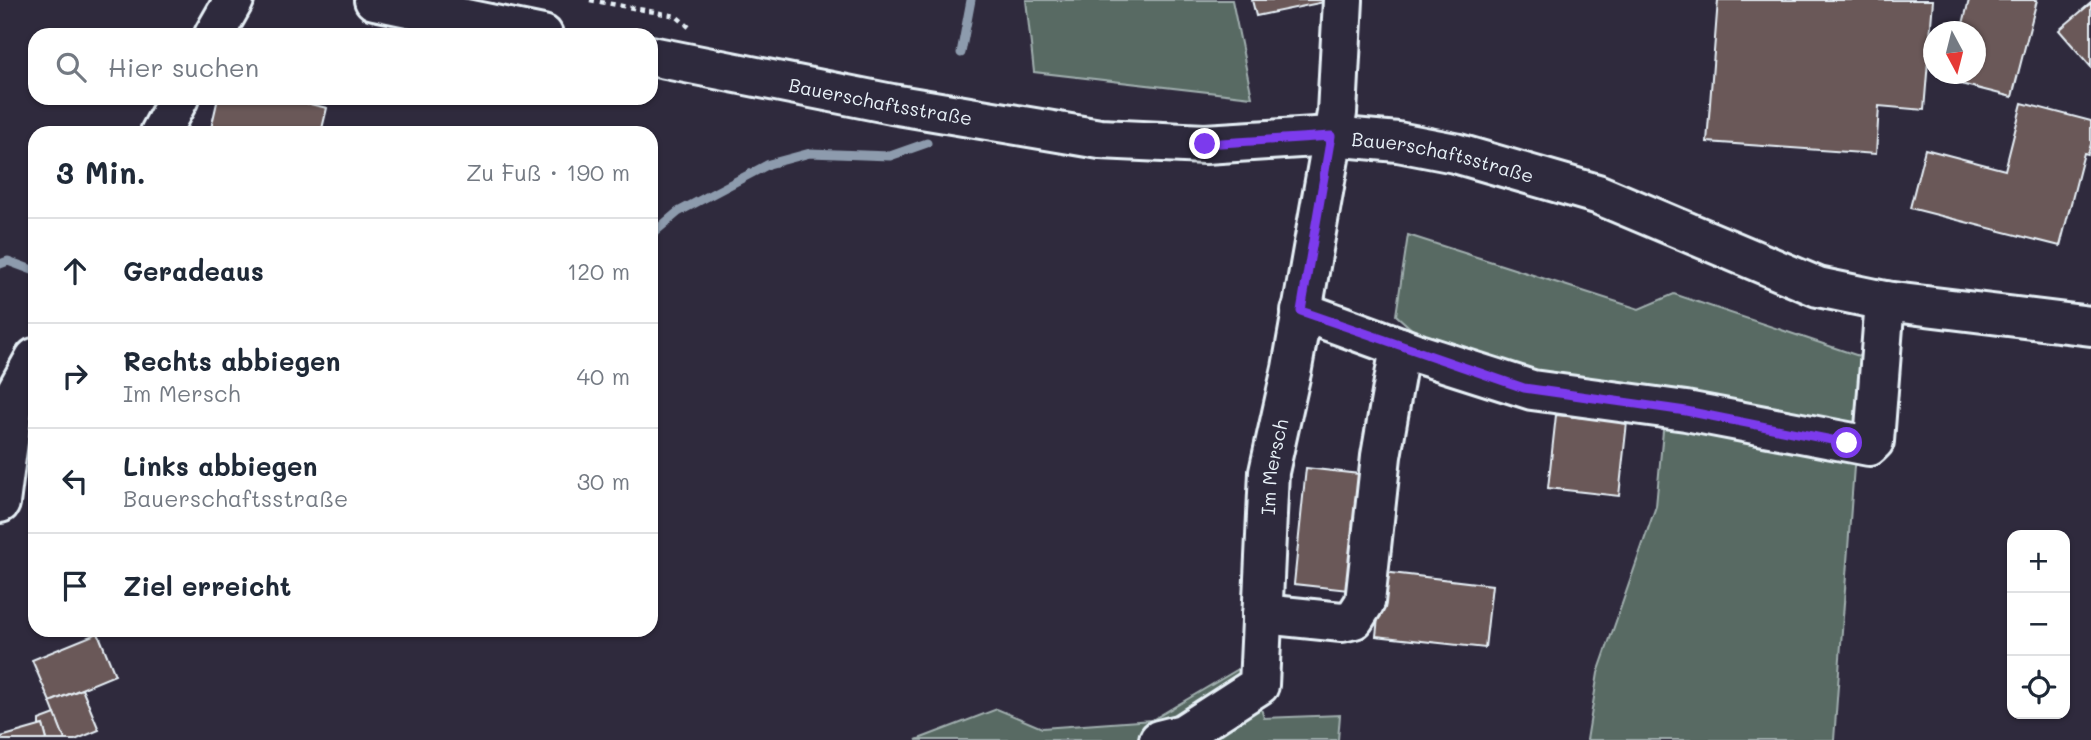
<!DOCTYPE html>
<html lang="de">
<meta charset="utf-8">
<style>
body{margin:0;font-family:Mali,sans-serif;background:#f2f2f3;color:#1f2937}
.controls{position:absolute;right:21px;bottom:21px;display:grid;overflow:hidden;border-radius:14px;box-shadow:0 2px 5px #0004}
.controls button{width:63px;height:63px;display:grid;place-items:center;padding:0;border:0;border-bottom:2px solid #e0e1e3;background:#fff;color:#1f2937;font:35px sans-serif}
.compass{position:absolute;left:1923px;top:21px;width:63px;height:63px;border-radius:50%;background:#fff;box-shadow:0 2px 5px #0004;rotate:173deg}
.stop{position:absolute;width:21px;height:21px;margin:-16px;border:5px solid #7c3aed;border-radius:50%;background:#fff}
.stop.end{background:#7c3aed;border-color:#fff;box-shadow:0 2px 7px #0008}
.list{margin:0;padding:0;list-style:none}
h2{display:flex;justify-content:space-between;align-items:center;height:91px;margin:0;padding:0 28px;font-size:30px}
h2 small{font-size:23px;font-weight:400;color:#747a83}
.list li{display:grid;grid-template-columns:46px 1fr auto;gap:21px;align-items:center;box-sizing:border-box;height:105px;padding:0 28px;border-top:2px solid #e0e1e3}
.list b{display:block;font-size:26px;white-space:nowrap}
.list p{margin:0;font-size:23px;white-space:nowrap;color:#747a83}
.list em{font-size:23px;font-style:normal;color:#747a83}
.icon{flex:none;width:38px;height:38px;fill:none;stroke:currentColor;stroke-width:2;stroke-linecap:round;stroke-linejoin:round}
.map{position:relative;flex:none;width:2091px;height:740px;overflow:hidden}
.search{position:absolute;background:#fff;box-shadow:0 2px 5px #0004;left:28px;top:28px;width:630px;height:77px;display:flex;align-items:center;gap:18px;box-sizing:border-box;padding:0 24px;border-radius:21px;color:#747a83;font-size:26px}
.panel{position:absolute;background:#fff;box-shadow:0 2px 5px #0004;left:28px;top:126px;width:630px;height:511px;border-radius:21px}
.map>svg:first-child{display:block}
.green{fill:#586b64;stroke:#a0aeae;stroke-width:2}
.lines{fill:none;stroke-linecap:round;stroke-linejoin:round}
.stream{stroke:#8d9bad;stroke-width:9}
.building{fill:#6b5959;stroke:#e8f1f8;stroke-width:2}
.minor-casing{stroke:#e8f1f8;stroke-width:44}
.path{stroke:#e8f1f8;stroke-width:4.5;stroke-dasharray:5 5;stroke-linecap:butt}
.minor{stroke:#2f2a3d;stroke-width:38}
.route{stroke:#7c3aed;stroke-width:9}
.labels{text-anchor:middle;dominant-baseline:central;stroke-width:6;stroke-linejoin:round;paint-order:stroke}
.street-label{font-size:19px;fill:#e8f1f8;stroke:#2f2a3d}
</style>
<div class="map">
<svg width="2091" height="740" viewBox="0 0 2091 740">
<rect width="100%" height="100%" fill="#2f2a3d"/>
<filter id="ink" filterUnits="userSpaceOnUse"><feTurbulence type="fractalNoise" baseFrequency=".0143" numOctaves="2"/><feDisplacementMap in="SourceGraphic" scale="14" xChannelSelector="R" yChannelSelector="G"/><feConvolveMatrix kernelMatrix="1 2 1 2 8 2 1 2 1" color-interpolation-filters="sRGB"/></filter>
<g filter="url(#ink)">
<g class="green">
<polygon points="1026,0 1232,0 1252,97 1034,72"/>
<polygon points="1408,235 1639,309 1674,294 1862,357 1834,740 1587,740 1598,673 1656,506 1666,398 1436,351 1396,315"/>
<polygon points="1247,664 1264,718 1340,715 1338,740 916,740 997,709 1042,728 1152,720"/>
</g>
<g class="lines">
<g class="stream">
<polyline points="961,53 971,0"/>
<polyline points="651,235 678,212 769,164 810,153 890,156 927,143"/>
<polyline points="0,264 8,261 35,271"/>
</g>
</g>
<g class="building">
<polygon points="1252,0 1329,0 1329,1 1256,16"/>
<polygon points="1718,0 1933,0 1924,110 1879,106 1876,154 1707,142"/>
<polygon points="1969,0 2037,0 2012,97 1949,81 1951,74 1976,74 1976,32 1961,32"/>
<polygon points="2091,3 2091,67 2059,30"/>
<polygon points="218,98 285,98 327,108 321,133 210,133"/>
<polygon points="2022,103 2091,121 2091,144 2088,154 2084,153 2060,246 1910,208 1925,149 2005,170"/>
<polygon points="1556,415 1627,422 1619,496 1548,488"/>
<polygon points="1306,468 1359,474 1348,590 1294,584"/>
<polygon points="1383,572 1492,585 1485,648 1376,636"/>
<polygon points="98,633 115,675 50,702 32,660"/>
<polygon points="82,689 99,730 75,740 65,740 50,702"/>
<polygon points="55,714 65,740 47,740 43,725 39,726 39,720"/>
<polygon points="43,725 47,740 2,740 1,737"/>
</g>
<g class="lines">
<defs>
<g id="minor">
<polyline points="374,0 543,35"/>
<polyline points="214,35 234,0"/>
<path id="s1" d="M 651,56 L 892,104 L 1100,139 L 1205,144 L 1331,136 L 1398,142 L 1455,153 L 1597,194 L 1818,287 L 1885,301 L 2091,326"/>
<polyline points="160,133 179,98"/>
<polyline points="1301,311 1419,354 1532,390 1686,411 1869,446 1874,441 1885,301"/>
<polyline points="0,503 14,396 35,358"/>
<polyline points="1262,614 1342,622 1354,619 1365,602 1381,456 1400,347"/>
<path id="s2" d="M 1159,740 L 1183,734 L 1259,685 L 1269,472 L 1292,368 L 1337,113 L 1343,0"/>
</g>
</defs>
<use href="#minor" class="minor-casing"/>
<polyline class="path" points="590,0 676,16 689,27"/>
<use href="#minor" class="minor"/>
</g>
</g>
<g class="lines" filter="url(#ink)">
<polyline class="route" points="1205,144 1331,136 1301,311 1524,388 1686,411 1847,443"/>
</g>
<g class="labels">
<g class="street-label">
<text stroke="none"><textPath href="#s1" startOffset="234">Bauerschaftsstraße</textPath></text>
<text stroke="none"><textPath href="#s1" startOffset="802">Bauerschaftsstraße</textPath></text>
<text stroke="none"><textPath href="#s2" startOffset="334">Im Mersch</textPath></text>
</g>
</g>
</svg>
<div class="controls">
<button>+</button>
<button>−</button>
<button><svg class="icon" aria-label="locate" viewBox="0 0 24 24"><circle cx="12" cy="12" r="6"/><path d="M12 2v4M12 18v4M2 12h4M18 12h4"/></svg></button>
</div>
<svg class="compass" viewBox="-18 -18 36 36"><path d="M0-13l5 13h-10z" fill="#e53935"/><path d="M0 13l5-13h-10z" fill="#747a83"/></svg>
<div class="stop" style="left:1847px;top:443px"></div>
<div class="stop end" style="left:1205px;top:144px"></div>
<div class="search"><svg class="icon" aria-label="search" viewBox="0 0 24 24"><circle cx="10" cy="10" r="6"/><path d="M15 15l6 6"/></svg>Hier suchen</div>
<section class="panel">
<h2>3 Min.<small>Zu Fuß · 190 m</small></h2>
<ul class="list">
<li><svg class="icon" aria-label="ahead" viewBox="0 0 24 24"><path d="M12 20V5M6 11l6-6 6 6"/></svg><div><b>Geradeaus</b></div><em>120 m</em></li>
<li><svg class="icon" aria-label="right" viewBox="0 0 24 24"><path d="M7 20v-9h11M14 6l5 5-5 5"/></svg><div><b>Rechts abbiegen</b><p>Im Mersch</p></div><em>40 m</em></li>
<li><svg class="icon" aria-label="left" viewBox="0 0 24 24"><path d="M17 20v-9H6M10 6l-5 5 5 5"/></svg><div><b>Links abbiegen</b><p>Bauerschaftsstraße</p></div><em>30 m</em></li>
<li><svg class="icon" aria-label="arrive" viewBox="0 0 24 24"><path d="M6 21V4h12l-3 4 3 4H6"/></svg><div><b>Ziel erreicht</b></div></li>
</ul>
</section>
</div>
